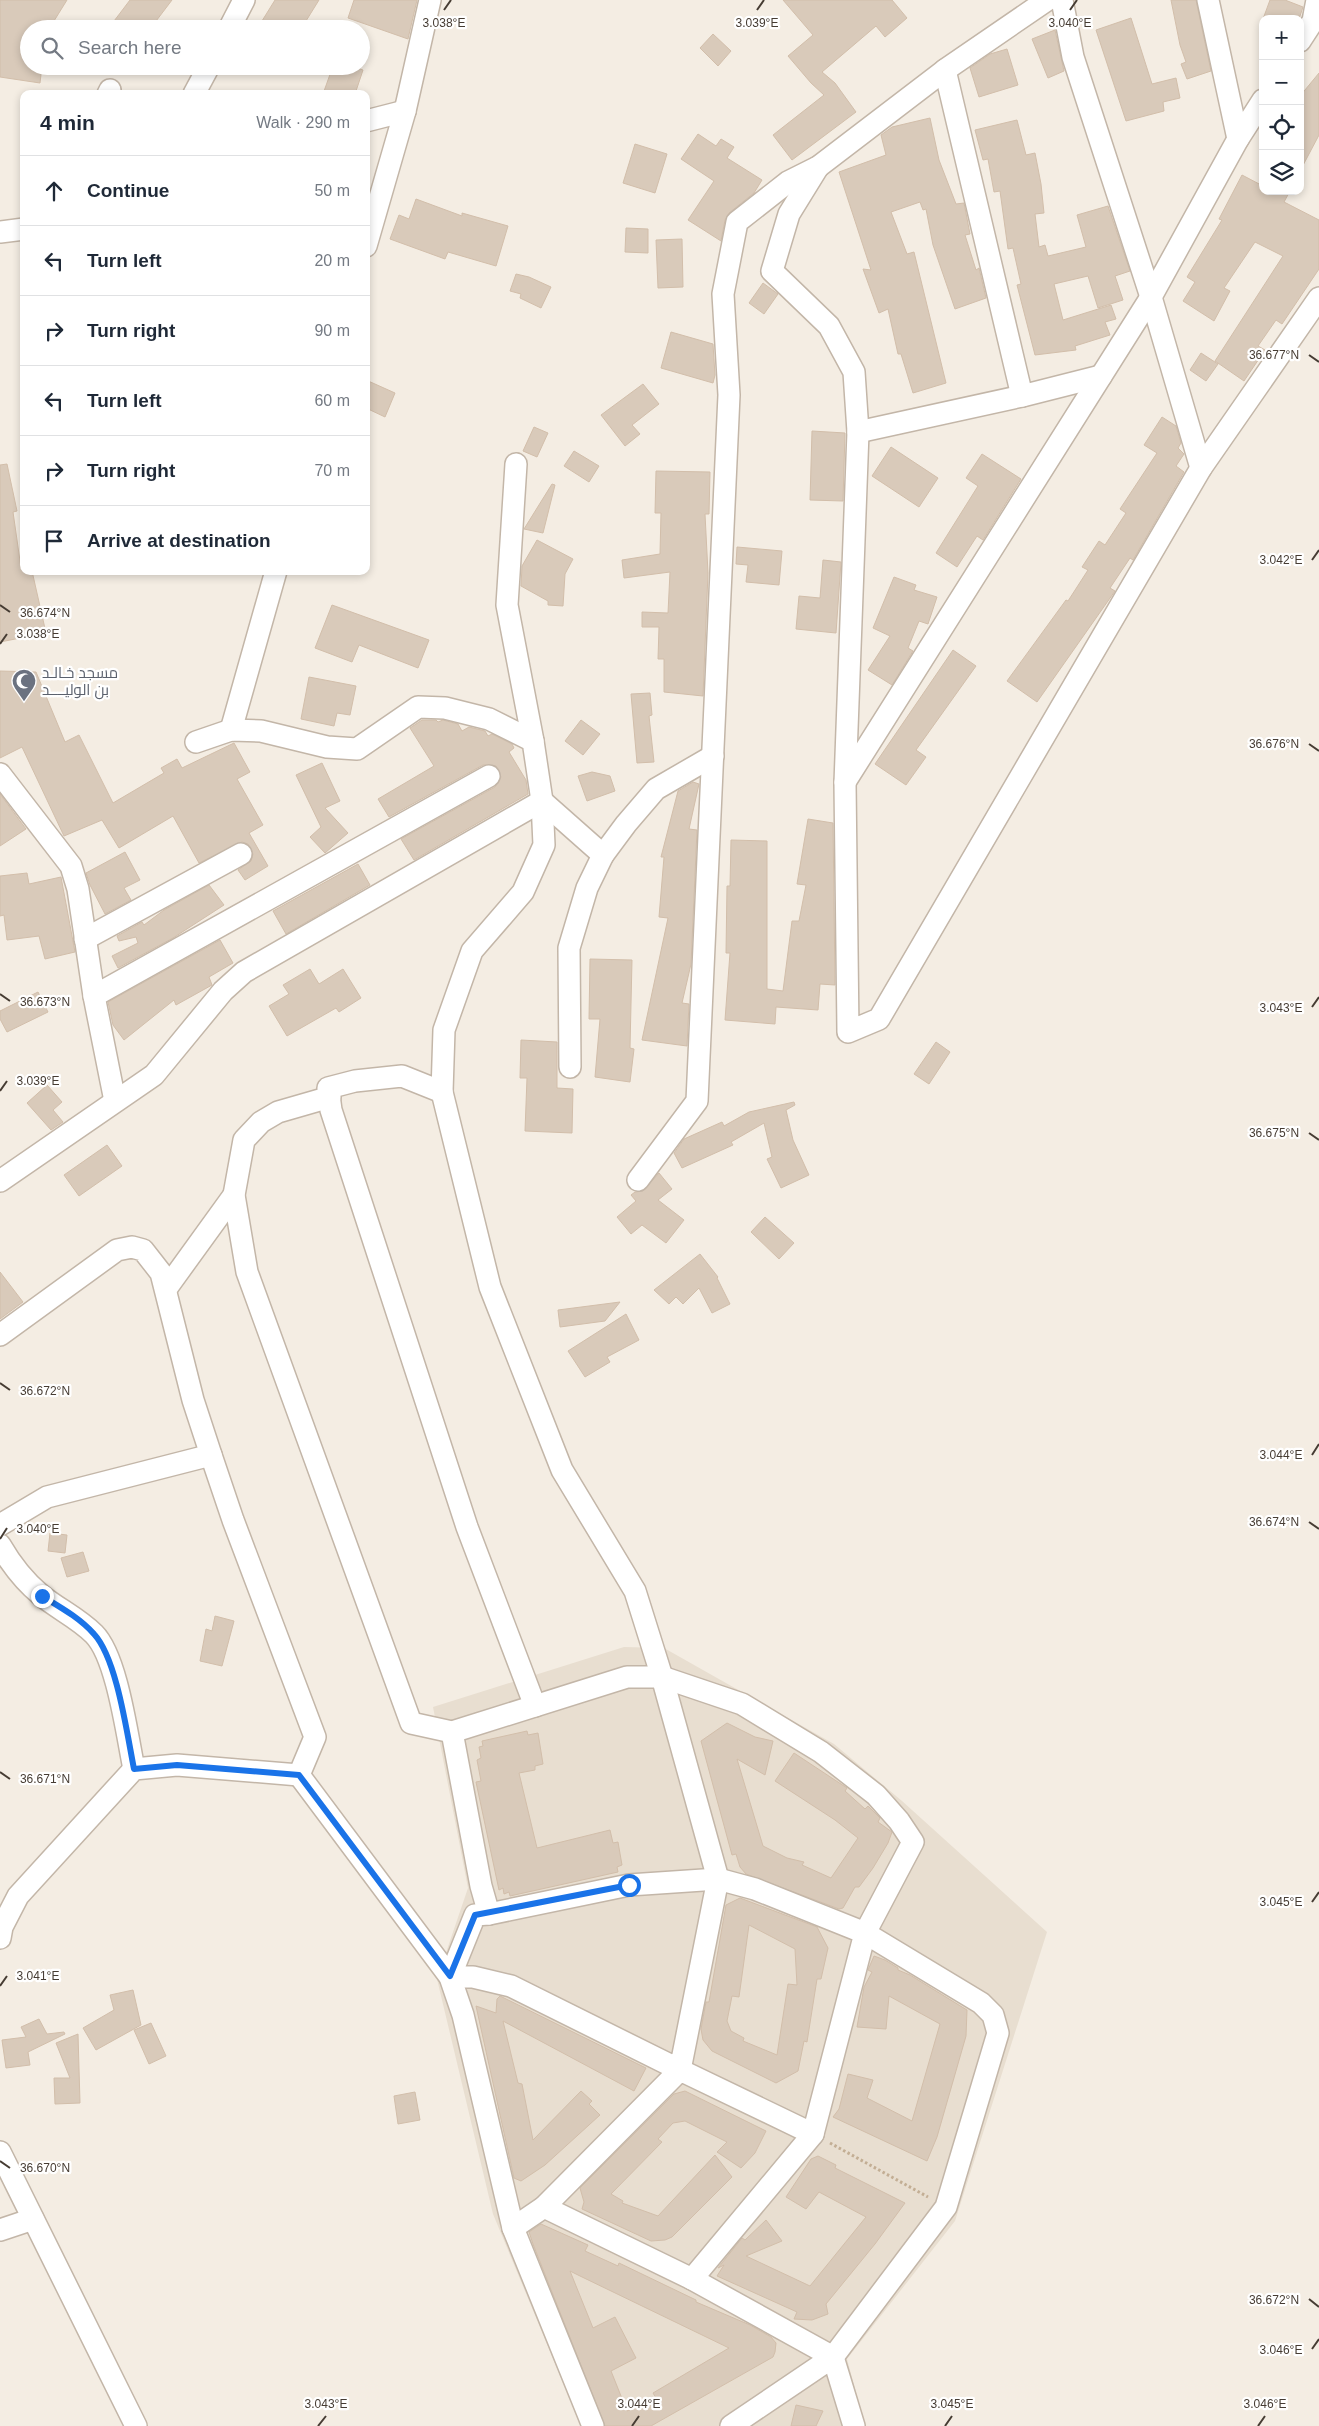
<!DOCTYPE html>
<meta charset="utf-8">
<style>
body{margin:0;font-family:Helvetica,Cairo,sans-serif;background:#f6f6f7;color:#1f2937}
.controls{position:absolute;right:15px;top:15px;display:grid;overflow:hidden;border-radius:10px;box-shadow:0 2px 8px #0003}
.controls button{width:45px;height:45px;display:grid;place-items:center;padding:0;border:0;border-bottom:1px solid #e0e1e3;background:#fff;color:#1f2937;font:25px sans-serif}
.stop{position:absolute;width:15px;height:15px;margin:-11px;border:4px solid #1a73e8;border-radius:50%;background:#fff}
.stop.end{background:#1a73e8;border-color:#fff;box-shadow:0 1px 5px #0008}
.list{margin:0;padding:0;list-style:none}
h2{display:flex;justify-content:space-between;align-items:center;height:65px;margin:0;padding:0 20px;font-size:21px}
h2 small{font-size:16px;font-weight:400;color:#747a83}
.list li{display:grid;grid-template-columns:32px 1fr auto;gap:15px;align-items:center;box-sizing:border-box;height:70px;padding:0 20px;border-top:1px solid #e0e1e3}
.list b{display:block;font-size:19px;white-space:nowrap}
.list em{font-size:16px;font-style:normal;color:#747a83}
.icon{flex:none;width:28px;height:28px;fill:none;stroke:currentColor;stroke-width:2;stroke-linecap:round;stroke-linejoin:round}
.map{position:relative;flex:none;width:1319px;height:2426px;overflow:hidden}
.search{position:absolute;background:#fff;box-shadow:0 2px 8px #0003;left:20px;top:20px;width:350px;height:55px;display:flex;align-items:center;gap:12px;box-sizing:border-box;padding:0 18px;border-radius:28px;color:#747a83;font-size:19px}
.panel{position:absolute;background:#fff;box-shadow:0 2px 8px #0003;left:20px;top:90px;width:350px;height:485px;border-radius:10px}
.map>svg:first-child{display:block}
.residential{fill:#e8ded0}
.building{fill:#d9caba;stroke:#d2beaa;fill-rule:evenodd}
.lines{fill:none;stroke-linecap:round;stroke-linejoin:round}
.street-casing{stroke:#c3b6a8;stroke-width:24}
.path{stroke:#c3ae94;stroke-width:3;stroke-dasharray:2.5 2.5;stroke-linecap:butt}
.street{stroke:#fff;stroke-width:21}
.route{stroke:#1a73e8;stroke-width:6}
.ticks{fill:none;stroke:#463c33;stroke-width:2}
.labels{text-anchor:middle;dominant-baseline:central;stroke-width:4.5;stroke-linejoin:round;paint-order:stroke}
.worship-label{font-size:15px;fill:#5b616d;stroke:#fff;text-anchor:start}
.ticks-label{font-size:12px;text-anchor:middle;fill:#463c33;stroke:#fff;stroke-width:4.5;stroke-linejoin:round;paint-order:stroke}
</style>
<div class="map">
<svg width="1319" height="2426" viewBox="0 0 1319 2426">
<rect width="100%" height="100%" fill="#f4ede3"/>
<polygon class="residential" points="624,1647 664,1648 834,1744 902,1801 1047,1932 955,2221 847,2359 865,2426 581,2426 493,2214 437,1979 468,1888 433,1707"/>
<g class="building">
<polygon points="0,0 67,0 49,29 29,29 29,66 42,66 40,83 0,77"/>
<polygon points="130,0 172,0 150,29 108,29"/>
<polygon points="275,0 319,0 301,29 257,29"/>
<polygon points="354,0 417,0 408,39 348,18"/>
<polygon points="783,0 892,0 907,18 885,37 876,26 822,72 835,83 856,112 792,160 773,135 824,95 811,83 788,56 813,35"/>
<polygon points="1171,0 1196,0 1211,71 1187,79 1181,64 1186,62 1180,45"/>
<polygon points="1270,0 1285,0 1303,7 1299,19 1263,19"/>
<polygon points="1131,18 1152,84 1176,78 1180,98 1163,102 1164,111 1126,121 1096,30"/>
<polygon points="1055,30 1064,71 1048,78 1032,39"/>
<polygon points="713,34 731,51 718,66 700,48"/>
<polygon points="1007,49 1018,85 979,97 970,68 990,54"/>
<polygon points="333,66 352,66 363,70 355,94 323,94"/>
<polygon points="1319,73 1319,135 1300,171 1300,96"/>
<polygon points="930,118 939,160 956,204 964,203 970,234 965,235 976,270 979,268 986,298 955,309 933,245 926,209 923,210 920,202 891,212 907,254 914,252 946,383 913,393 901,354 898,354 888,309 879,313 863,269 871,270 839,172 886,155 881,135 892,127"/>
<polygon points="1017,120 1026,155 1035,153 1041,184 1044,213 1035,214 1039,247 1045,245 1048,256 1086,247 1077,215 1108,206 1130,271 1115,276 1123,300 1098,308 1088,276 1054,284 1063,320 1111,305 1116,319 1105,322 1110,335 1075,346 1076,350 1035,355 1017,285 1021,284 1013,248 1008,249 1000,191 994,192 988,159 983,160 975,130"/>
<polygon points="698,134 716,146 721,139 734,147 727,158 762,180 754,193 729,213 725,220 721,241 688,220 714,181 681,159"/>
<polygon points="635,144 667,154 655,193 623,183"/>
<polygon points="1242,175 1263,186 1263,191 1290,191 1284,202 1319,220 1319,269 1282,324 1276,320 1258,346 1265,350 1244,381 1215,361 1283,256 1255,242 1224,288 1230,291 1214,321 1183,301 1195,282 1187,277 1222,220 1219,219"/>
<polygon points="416,199 462,216 462,213 508,226 496,266 448,252 445,259 390,239 399,215 409,219"/>
<polygon points="626,228 648,229 648,253 625,252"/>
<polygon points="682,239 683,287 658,288 656,240"/>
<polygon points="516,274 529,277 551,287 541,308 520,298 521,294 510,291"/>
<polygon points="763,283 778,294 764,314 749,303"/>
<polygon points="671,332 713,344 715,375 713,383 661,368"/>
<polygon points="1201,353 1218,364 1206,381 1190,370"/>
<polygon points="366,380 395,393 385,417 366,408"/>
<polygon points="643,384 659,404 632,425 640,434 625,446 601,415"/>
<polygon points="1162,417 1176,426 1181,443 1178,448 1184,454 1176,466 1184,472 1133,560 1130,558 1110,588 1115,591 1037,702 1007,681 1066,600 1068,601 1088,570 1082,567 1099,541 1105,545 1126,513 1120,509 1157,453 1144,445"/>
<polygon points="534,427 548,433 537,457 523,451"/>
<polygon points="812,431 845,433 843,501 810,500"/>
<polygon points="891,447 938,478 919,507 872,476"/>
<polygon points="574,451 599,466 589,482 564,466"/>
<polygon points="982,454 1021,479 983,540 977,536 957,567 936,553 978,486 966,478"/>
<polygon points="7,464 17,511 13,512 21,568 24,567 24,571 32,571 46,633 0,642 0,465"/>
<polygon points="656,471 710,472 709,514 705,514 708,573 703,696 664,692 664,659 658,659 659,627 642,627 642,612 668,613 670,572 624,578 622,560 660,554 661,513 655,513"/>
<polygon points="552,484 555,485 543,533 524,529"/>
<polygon points="537,540 573,559 565,574 563,606 548,605 548,601 521,586 522,566"/>
<polygon points="737,547 782,551 779,585 746,582 748,565 736,564"/>
<polygon points="823,560 841,562 836,633 796,629 799,596 820,598"/>
<polygon points="894,577 916,585 914,590 937,597 928,624 919,621 908,648 913,651 892,685 868,670 890,636 873,628"/>
<polygon points="332,605 429,640 418,668 359,645 352,662 315,648"/>
<polygon points="953,650 976,666 916,750 926,757 906,785 875,764"/>
<polygon points="0,671 36,672 65,742 79,735 113,803 164,773 161,768 177,759 182,768 234,743 250,772 237,779 263,825 249,833 268,866 245,880 238,870 251,861 253,854 248,844 242,842 199,863 173,816 119,848 102,820 64,836 22,747 0,758"/>
<polygon points="309,677 356,686 350,715 337,713 334,726 301,719"/>
<polygon points="650,693 652,715 649,716 654,762 637,763 631,694"/>
<polygon points="422,720 436,720 438,722 443,720 458,724 462,731 469,727 485,731 488,736 492,734 512,744 514,748 509,752 526,780 528,794 414,860 401,839 495,787 501,777 496,766 483,765 389,817 378,799 434,766 410,728"/>
<polygon points="581,720 600,734 583,755 565,741"/>
<polygon points="322,763 340,801 325,808 348,833 325,853 310,837 321,827 296,775"/>
<polygon points="592,772 610,776 615,791 587,801 578,776"/>
<polygon points="693,782 699,784 689,829 697,830 691,964 682,1003 689,1004 687,1046 642,1040 668,918 659,917 664,857 661,857 678,791"/>
<polygon points="0,794 26,829 0,846"/>
<polygon points="808,819 833,823 835,985 820,984 818,1010 776,1007 775,1024 725,1020 730,953 726,953 727,886 730,886 731,840 767,841 767,989 783,991 792,921 799,921 806,885 797,884"/>
<polygon points="125,852 140,880 124,888 131,900 105,914 90,885 86,873"/>
<polygon points="358,864 370,885 286,934 273,911"/>
<polygon points="27,873 29,884 61,877 75,952 45,959 39,936 7,940 4,915 0,916 0,876"/>
<polygon points="209,885 224,905 173,938 118,968 112,956 138,943 136,937 119,941 117,936 142,922 144,925 164,910"/>
<polygon points="220,940 233,963 209,977 212,985 176,1005 174,1000 124,1040 113,1025 108,1002"/>
<polygon points="590,959 632,960 630,1048 634,1049 630,1082 595,1077 600,1019 589,1019"/>
<polygon points="310,969 319,984 343,969 361,998 339,1012 336,1008 287,1036 269,1006 289,994 283,985"/>
<polygon points="38,992 48,1012 7,1032 0,1019 0,1011"/>
<polygon points="521,1040 557,1042 557,1088 573,1089 572,1133 525,1131 527,1078 520,1078"/>
<polygon points="936,1042 950,1052 929,1084 914,1074"/>
<polygon points="47,1085 62,1102 53,1110 63,1122 51,1130 27,1103"/>
<polygon points="794,1102 795,1105 786,1110 793,1140 809,1175 781,1188 767,1159 772,1157 764,1123 731,1142 733,1145 682,1168 674,1153 684,1139 722,1122 724,1126 749,1112"/>
<polygon points="107,1145 122,1166 79,1196 64,1175"/>
<polygon points="659,1173 672,1189 658,1200 684,1220 666,1243 642,1225 631,1234 617,1217 636,1201 631,1195 635,1192 643,1191"/>
<polygon points="765,1217 794,1243 779,1259 751,1232"/>
<polygon points="700,1254 718,1277 717,1278 730,1304 712,1313 699,1288 683,1304 676,1297 669,1304 654,1290"/>
<polygon points="0,1272 23,1302 0,1319"/>
<polygon points="620,1302 605,1321 560,1327 558,1310"/>
<polygon points="626,1314 639,1340 607,1357 610,1362 585,1377 568,1351"/>
<polygon points="50,1533 67,1535 65,1553 48,1551"/>
<polygon points="83,1552 89,1571 67,1577 61,1558"/>
<polygon points="215,1616 234,1621 222,1666 200,1661 206,1629 212,1631"/>
<polygon points="727,1723 755,1737 773,1741 765,1775 737,1759 763,1846 787,1858 804,1862 802,1865 831,1878 858,1838 835,1820 775,1781 794,1753 847,1788 845,1791 865,1809 868,1806 880,1818 878,1822 892,1832 888,1843 873,1868 859,1887 855,1887 843,1908 839,1909 746,1874 740,1867 736,1854 732,1855 701,1741"/>
<polygon points="527,1731 528,1735 538,1733 543,1764 535,1766 535,1770 519,1773 537,1848 610,1830 613,1843 618,1842 622,1865 617,1867 618,1872 510,1896 509,1892 504,1894 503,1888 499,1890 476,1782 481,1781 477,1760 481,1758 479,1747 483,1746 482,1741"/>
<path d="M 740,1898 L 817,1927 L 828,1948 L 821,1979 L 817,1979 L 807,2042 L 804,2041 L 798,2071 L 776,2083 L 712,2051 L 703,2040 L 701,2029 L 706,2002 L 709,2002 L 726,1905 ZM 749,1925 L 795,1949 L 797,1985 L 788,1984 L 777,2055 L 743,2041 L 744,2038 L 731,2031 L 727,2021 L 732,1996 L 739,1997 Z"/>
<polygon points="874,1956 885,1960 898,1968 898,1970 910,1975 967,2010 966,2036 937,2137 927,2161 833,2117 839,2109 848,2074 873,2080 867,2098 912,2121 940,2024 889,1996 886,2029 857,2027 864,1987 872,1972 868,1970"/>
<polygon points="133,1990 141,2025 96,2050 83,2028 114,2010 110,1995"/>
<polygon points="500,1996 646,2068 634,2091 503,2021 518,2083 522,2084 533,2140 581,2091 592,2101 589,2104 600,2115 545,2165 521,2181 514,2178 476,2006 496,2013 497,1999"/>
<polygon points="39,2019 47,2034 64,2032 65,2034 28,2052 30,2065 6,2068 2,2040 26,2037 21,2027"/>
<polygon points="151,2023 166,2056 149,2064 134,2030"/>
<polygon points="78,2034 80,2103 55,2104 54,2078 70,2078 56,2043"/>
<polygon points="685,2091 766,2131 755,2153 741,2168 717,2152 727,2142 685,2121 673,2123 658,2139 662,2142 611,2194 623,2201 622,2203 658,2216 715,2155 732,2177 672,2237 665,2240 651,2241 582,2209 584,2202 580,2188 674,2094"/>
<polygon points="415,2092 420,2120 398,2124 394,2096"/>
<polygon points="818,2156 836,2165 835,2168 905,2203 875,2244 826,2304 828,2314 812,2320 794,2319 797,2312 717,2276 724,2265 718,2268 742,2238 745,2240 766,2220 782,2241 746,2256 810,2286 866,2217 819,2192 806,2209 786,2197 811,2159"/>
<path d="M 541,2224 L 588,2245 L 585,2251 L 618,2266 L 619,2263 L 696,2300 L 696,2302 L 750,2325 L 771,2337 L 776,2343 L 775,2352 L 773,2357 L 651,2426 L 605,2426 L 533,2244 L 529,2232 ZM 570,2271 L 580,2276 L 729,2348 L 653,2393 L 656,2398 L 627,2411 L 611,2371 L 636,2358 L 615,2317 L 593,2328 Z"/>
<polygon points="796,2405 823,2411 816,2426 791,2426"/>
</g>
<g class="lines">
<defs>
<g id="street">
<polyline points="1062,0 1073,57 1151,297 1201,468"/>
<polyline points="1208,0 1238,139"/>
<polyline points="229,29 244,0"/>
<polyline points="1300,41 1313,21 1317,0"/>
<polyline points="108,94 110,90"/>
<polyline points="194,94 209,66"/>
<polyline points="366,121 405,111"/>
<polyline points="818,167 789,214 772,271 829,326 854,372 858,432 845,783 848,1032 879,1019 1201,468 1319,298"/>
<polyline points="0,232 24,229"/>
<polyline points="366,246 405,111 430,0"/>
<polyline points="1022,396 945,70 1047,0"/>
<polyline points="858,432 1022,396 1101,376"/>
<polyline points="516,464 507,605 533,741"/>
<polyline points="231,730 276,571"/>
<polyline points="196,742 231,730 261,731 327,747 357,749 418,707 445,708 489,719 533,741 542,801 544,845 523,892 472,951 444,1030 442,1092"/>
<polyline points="0,774 71,866 78,889 94,996 115,1101"/>
<polyline points="845,782 1151,297 1238,139 1263,100"/>
<polyline points="542,801 603,855 626,824 656,789 713,756"/>
<polyline points="85,939 241,854"/>
<polyline points="94,996 489,776"/>
<polyline points="570,1067 569,948 587,888 603,855"/>
<polyline points="330,1097 278,1112 261,1122 244,1140 234,1195 247,1272 411,1723 452,1732 627,1677 662,1677 742,1704 821,1752 876,1795 899,1821 913,1842 865,1933 981,2003 993,2015 998,2033 946,2207 833,2357 692,2279"/>
<polyline points="638,1180 697,1101 729,395 723,294 737,222 788,182 818,167 945,70"/>
<polyline points="0,1181 154,1075 223,991 244,972 542,801"/>
<polyline points="166,1289 234,1195"/>
<polyline points="0,1335 117,1250 132,1247 143,1250 161,1273 193,1400 211,1455 233,1520 315,1737 299,1775 450,1977 463,2015 513,2228 593,2426"/>
<polyline points="0,1525 47,1497 211,1455"/>
<path d="M 0,1545 C 11,1564 24,1581 41,1595 C 58,1609 78,1618 94,1634 C 117,1657 127,1735 134,1769"/>
<polyline points="452,1732 481,1886 489,1914 475,1915 450,1977 473,1977 511,1986 680,2070 718,1879 662,1677 635,1591 562,1470 490,1287 442,1092 402,1076 355,1081 328,1088 331,1110 467,1527 535,1706"/>
<polyline points="489,1914 629,1885 718,1879 755,1889 865,1933 813,2134 692,2279 544,2207"/>
<polyline points="0,1938 2,1927 18,1896 134,1769 177,1765 299,1775"/>
<polyline points="0,2152 136,2426"/>
<polyline points="513,2228 544,2207 680,2070 813,2134"/>
<polyline points="0,2230 33,2219"/>
<polyline points="731,2426 833,2357 854,2426"/>
</g>
</defs>
<use href="#street" class="street-casing"/>
<polyline class="path" points="830,2143 928,2197"/>
<use href="#street" class="street"/>
</g>
<g class="lines">
<path class="route" d="M 42,1596 C 60,1607 80,1618 94,1634 C 117,1659 127,1734 134,1769 L 177,1765 L 299,1775 L 450,1976 L 475,1915 L 629,1885"/>
</g>
<path class="ticks" d="M 444,10 L 451,0M 757,10 L 764,0M 1070,10 L 1077,0M 1309,355 L 1319,362M 1312,560 L 1319,550M 0,605 L 10,612M 0,644 L 7,634M 1309,744 L 1319,751M 0,994 L 10,1001M 1312,1007 L 1319,997M 0,1091 L 7,1081M 1309,1133 L 1319,1140M 0,1383 L 10,1390M 1312,1455 L 1319,1444M 1309,1522 L 1319,1529M 0,1539 L 7,1528M 0,1772 L 10,1779M 1312,1902 L 1319,1892M 0,1986 L 7,1976M 0,2161 L 10,2168M 1309,2299 L 1319,2307M 1312,2349 L 1319,2339M 318,2426 L 326,2416M 632,2426 L 639,2416M 945,2426 L 952,2416M 1258,2426 L 1265,2416"/>
<defs>
<symbol id="mosque-pin" viewBox="-11 -11 22 30"><path d="M0 17L-7.5 6A9.5 9.5 0 1 1 7.5 6Z" fill="#6b7280" stroke="#fff"/><path d="M3.5-4.9A6 6 0 1 0 3.5 4.9A5 5 0 1 1 3.5-4.9Z" fill="#fff"/></symbol>
</defs>
<g fill-rule="evenodd">
<use href="#mosque-pin" x="10" y="667" width="28" height="38"/>
</g>
<g class="labels">
<g class="worship-label">
<text x="42" y="672">مسجد خـالـد<tspan x="42" dy="17">بن الوليــــد</tspan></text>
</g>
</g>
<g class="ticks-label">
<text x="444" y="27">3.038°E</text>
<text x="757" y="27">3.039°E</text>
<text x="1070" y="27">3.040°E</text>
<text x="1274" y="359">36.677°N</text>
<text x="1281" y="564">3.042°E</text>
<text x="45" y="617">36.674°N</text>
<text x="38" y="638">3.038°E</text>
<text x="1274" y="748">36.676°N</text>
<text x="45" y="1006">36.673°N</text>
<text x="1281" y="1012">3.043°E</text>
<text x="38" y="1085">3.039°E</text>
<text x="1274" y="1137">36.675°N</text>
<text x="45" y="1395">36.672°N</text>
<text x="1281" y="1459">3.044°E</text>
<text x="1274" y="1526">36.674°N</text>
<text x="38" y="1533">3.040°E</text>
<text x="45" y="1783">36.671°N</text>
<text x="1281" y="1906">3.045°E</text>
<text x="38" y="1980">3.041°E</text>
<text x="45" y="2172">36.670°N</text>
<text x="1274" y="2304">36.672°N</text>
<text x="1281" y="2354">3.046°E</text>
<text x="326" y="2408">3.043°E</text>
<text x="639" y="2408">3.044°E</text>
<text x="952" y="2408">3.045°E</text>
<text x="1265" y="2408">3.046°E</text>
</g>
</svg>
<div class="controls">
<button>+</button>
<button>−</button>
<button><svg class="icon" aria-label="locate" viewBox="0 0 24 24"><circle cx="12" cy="12" r="6"/><path d="M12 2v4M12 18v4M2 12h4M18 12h4"/></svg></button>
<button><svg class="icon" aria-label="layers" viewBox="0 0 24 24"><path d="M12 4l9 5-9 5-9-5zM3 14l9 5 9-5"/></svg></button>
</div>
<div class="stop" style="left:629px;top:1885px"></div>
<div class="stop end" style="left:42px;top:1596px"></div>
<div class="search"><svg class="icon" aria-label="search" viewBox="0 0 24 24"><circle cx="10" cy="10" r="6"/><path d="M15 15l6 6"/></svg>Search here</div>
<section class="panel">
<h2>4 min<small>Walk · 290 m</small></h2>
<ul class="list">
<li><svg class="icon" aria-label="ahead" viewBox="0 0 24 24"><path d="M12 20V5M6 11l6-6 6 6"/></svg><div><b>Continue</b></div><em>50 m</em></li>
<li><svg class="icon" aria-label="left" viewBox="0 0 24 24"><path d="M17 20v-9H6M10 6l-5 5 5 5"/></svg><div><b>Turn left</b></div><em>20 m</em></li>
<li><svg class="icon" aria-label="right" viewBox="0 0 24 24"><path d="M7 20v-9h11M14 6l5 5-5 5"/></svg><div><b>Turn right</b></div><em>90 m</em></li>
<li><svg class="icon" aria-label="left" viewBox="0 0 24 24"><path d="M17 20v-9H6M10 6l-5 5 5 5"/></svg><div><b>Turn left</b></div><em>60 m</em></li>
<li><svg class="icon" aria-label="right" viewBox="0 0 24 24"><path d="M7 20v-9h11M14 6l5 5-5 5"/></svg><div><b>Turn right</b></div><em>70 m</em></li>
<li><svg class="icon" aria-label="arrive" viewBox="0 0 24 24"><path d="M6 21V4h12l-3 4 3 4H6"/></svg><div><b>Arrive at destination</b></div></li>
</ul>
</section>
</div>
